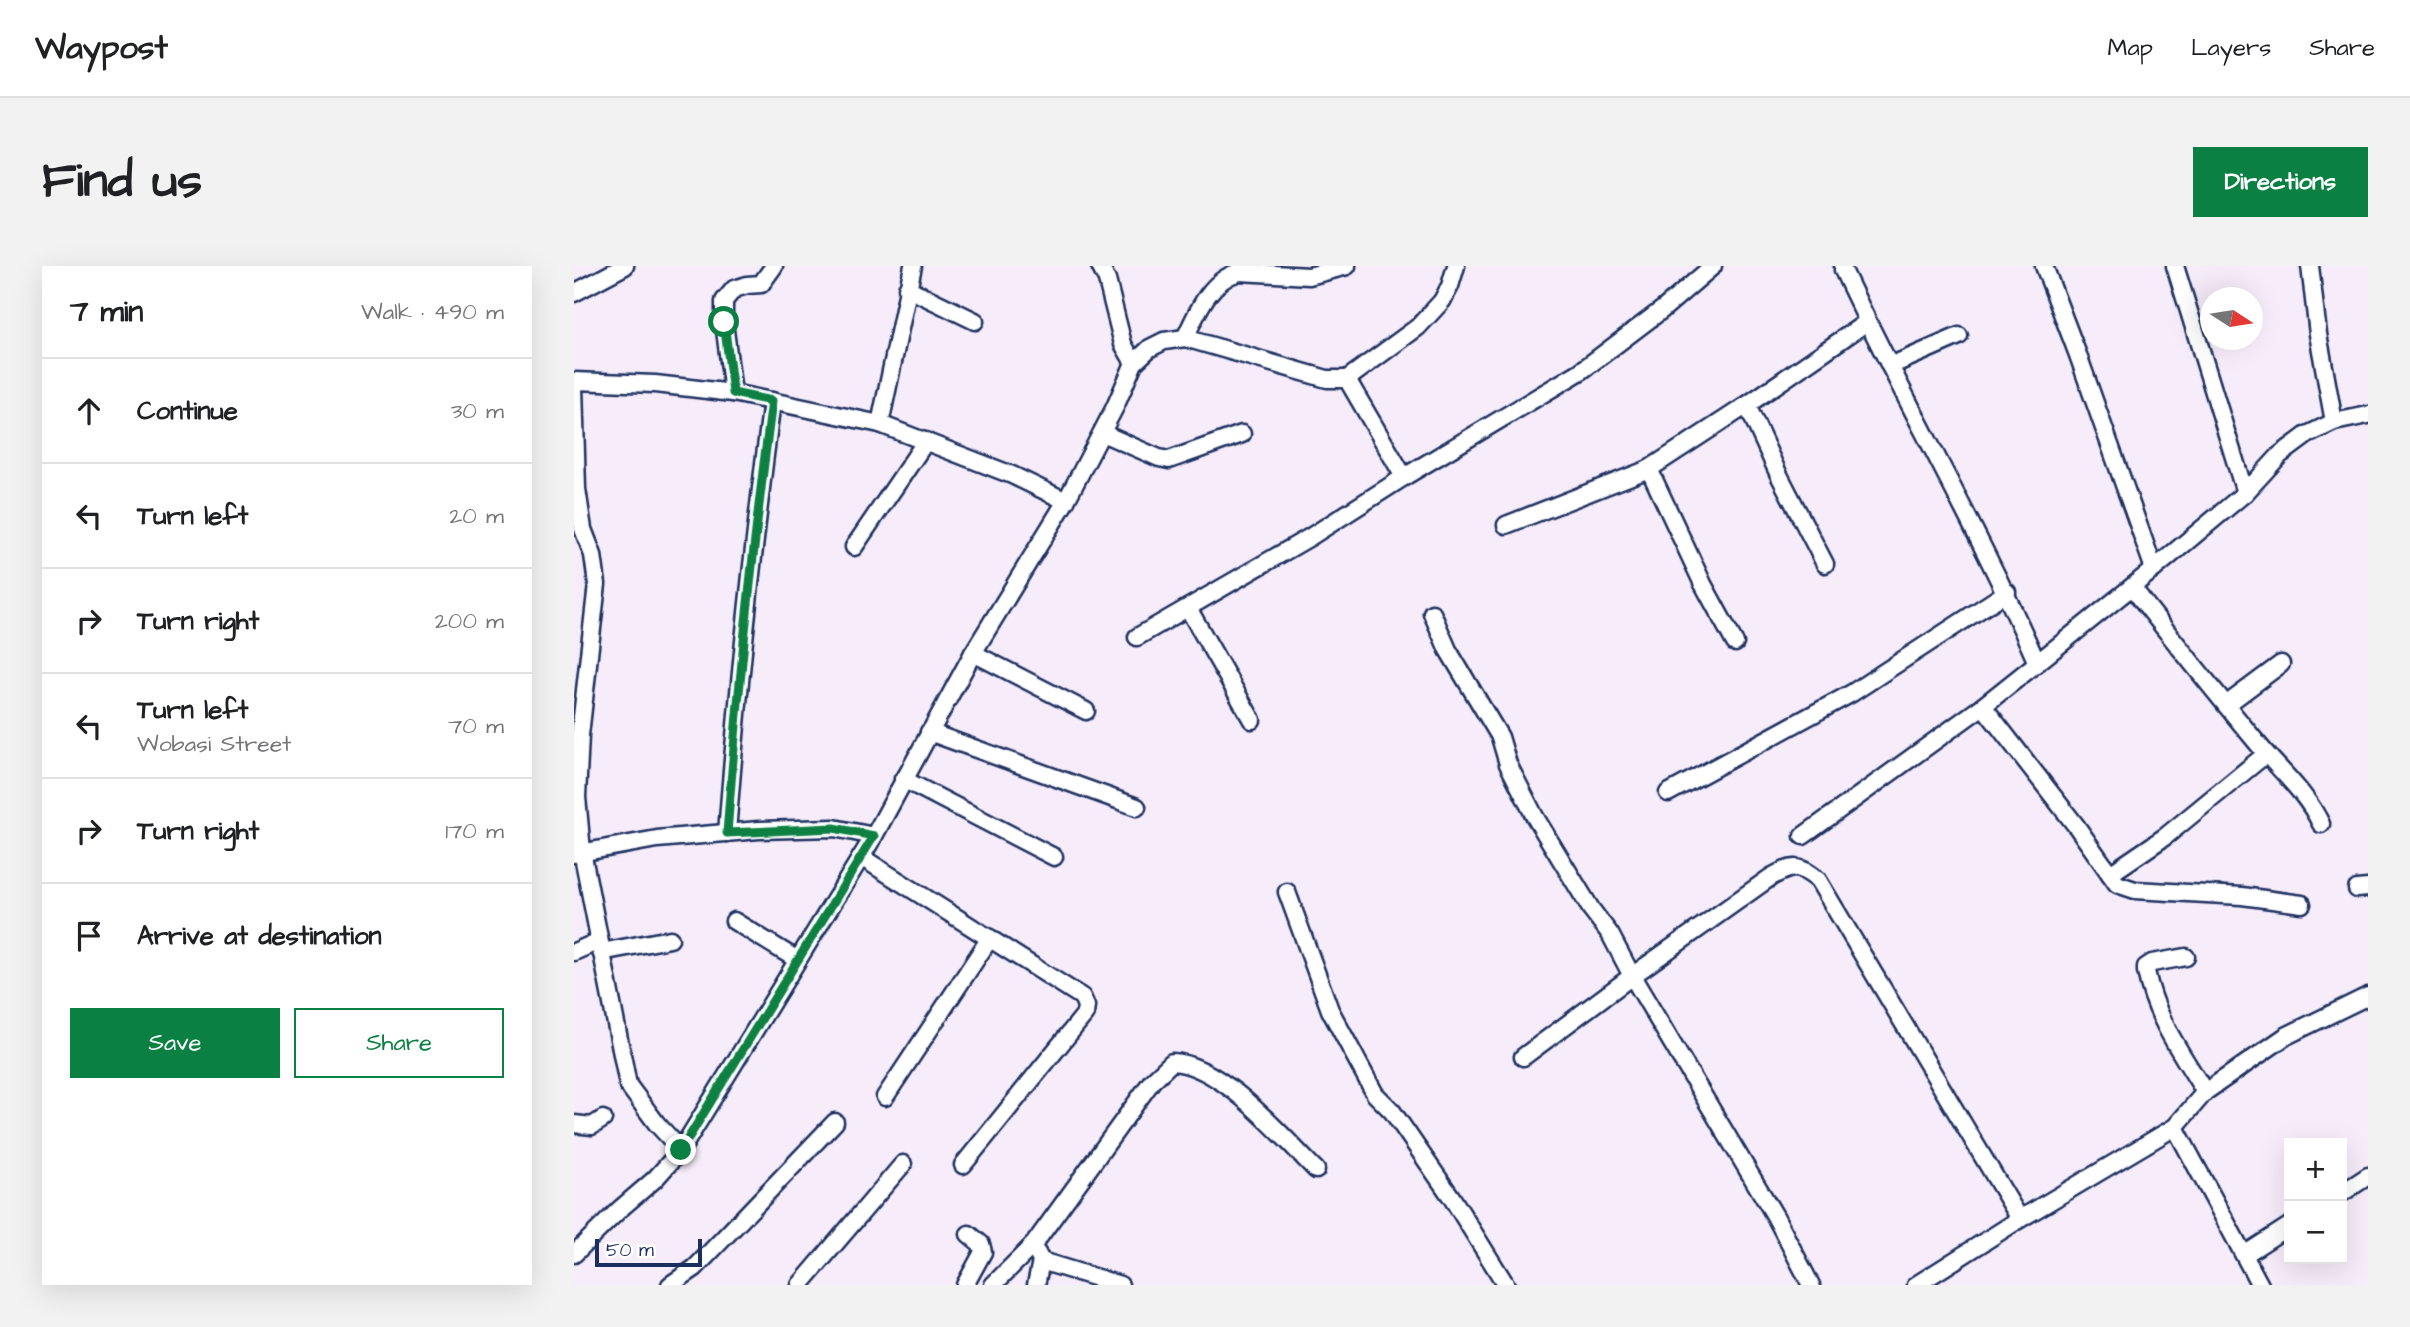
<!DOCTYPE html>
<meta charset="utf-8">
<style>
body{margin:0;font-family:"Architects Daughter",sans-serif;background:#f2f2f2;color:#202124}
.controls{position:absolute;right:21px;bottom:21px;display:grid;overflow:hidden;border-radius:0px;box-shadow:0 7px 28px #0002}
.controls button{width:63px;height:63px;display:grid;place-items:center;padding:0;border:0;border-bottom:2px solid #e0e0e0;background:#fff;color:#202124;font:35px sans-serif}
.compass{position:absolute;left:1626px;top:21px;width:63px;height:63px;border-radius:50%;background:#fff;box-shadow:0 7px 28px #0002;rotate:102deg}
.scale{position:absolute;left:21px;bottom:18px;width:107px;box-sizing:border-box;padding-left:7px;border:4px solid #1b2f5e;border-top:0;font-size:19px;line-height:24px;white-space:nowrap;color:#1b2f5e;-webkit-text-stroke:5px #fff;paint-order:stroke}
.stop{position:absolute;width:21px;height:21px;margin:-16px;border:5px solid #0b8043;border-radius:50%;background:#fff}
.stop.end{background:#0b8043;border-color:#fff;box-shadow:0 2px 7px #0008}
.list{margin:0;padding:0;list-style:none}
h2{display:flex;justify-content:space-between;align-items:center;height:91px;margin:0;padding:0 28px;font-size:30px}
h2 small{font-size:23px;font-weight:400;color:#757577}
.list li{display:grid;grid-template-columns:46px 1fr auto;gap:21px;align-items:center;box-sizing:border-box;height:105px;padding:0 28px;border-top:2px solid #e0e0e0}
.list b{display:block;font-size:26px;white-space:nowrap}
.list p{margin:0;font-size:23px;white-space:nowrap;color:#757577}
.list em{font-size:23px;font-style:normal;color:#757577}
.actions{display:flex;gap:14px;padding:21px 28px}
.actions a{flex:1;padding:16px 0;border:2px solid #0b8043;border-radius:0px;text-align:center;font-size:24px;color:#0b8043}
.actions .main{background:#0b8043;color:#fff}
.icon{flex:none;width:38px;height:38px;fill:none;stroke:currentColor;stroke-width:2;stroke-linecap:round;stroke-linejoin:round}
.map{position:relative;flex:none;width:1794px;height:1019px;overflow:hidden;border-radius:0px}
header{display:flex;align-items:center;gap:42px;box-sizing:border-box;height:98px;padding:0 35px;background:#fff;border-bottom:2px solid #e0e0e0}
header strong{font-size:33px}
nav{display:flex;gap:38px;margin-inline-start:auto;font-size:24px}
.intro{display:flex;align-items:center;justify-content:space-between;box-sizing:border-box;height:168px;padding:0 42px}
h1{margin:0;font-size:49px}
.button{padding:18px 32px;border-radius:0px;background:#0b8043;color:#fff;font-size:24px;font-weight:700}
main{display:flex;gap:42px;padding:0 42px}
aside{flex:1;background:#fff;border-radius:0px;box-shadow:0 7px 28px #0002}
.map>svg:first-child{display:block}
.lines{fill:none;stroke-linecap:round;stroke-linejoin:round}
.minor-casing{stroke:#1b2f5e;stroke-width:21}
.minor{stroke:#fff;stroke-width:16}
.route{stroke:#0b8043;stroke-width:9}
</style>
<header>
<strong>Waypost</strong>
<nav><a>Map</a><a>Layers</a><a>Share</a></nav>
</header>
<div class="intro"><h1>Find us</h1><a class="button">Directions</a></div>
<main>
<aside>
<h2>7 min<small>Walk · 490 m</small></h2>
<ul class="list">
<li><svg class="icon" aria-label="ahead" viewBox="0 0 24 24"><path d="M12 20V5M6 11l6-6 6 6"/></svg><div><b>Continue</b></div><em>30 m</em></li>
<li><svg class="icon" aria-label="left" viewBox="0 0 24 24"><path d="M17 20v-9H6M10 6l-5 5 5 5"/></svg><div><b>Turn left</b></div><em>20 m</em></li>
<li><svg class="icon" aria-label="right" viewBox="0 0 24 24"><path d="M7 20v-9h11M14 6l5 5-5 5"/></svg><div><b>Turn right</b></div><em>200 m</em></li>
<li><svg class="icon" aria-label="left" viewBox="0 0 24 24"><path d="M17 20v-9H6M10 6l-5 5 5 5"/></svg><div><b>Turn left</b><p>Wobasi Street</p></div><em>70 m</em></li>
<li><svg class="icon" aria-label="right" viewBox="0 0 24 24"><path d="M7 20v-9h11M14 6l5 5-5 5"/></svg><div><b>Turn right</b></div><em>170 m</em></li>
<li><svg class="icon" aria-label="arrive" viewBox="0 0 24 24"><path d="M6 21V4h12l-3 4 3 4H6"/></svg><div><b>Arrive at destination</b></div></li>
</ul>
<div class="actions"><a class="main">Save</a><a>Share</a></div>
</aside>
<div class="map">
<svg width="1794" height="1019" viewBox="0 0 1794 1019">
<rect width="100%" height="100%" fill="#f7edfa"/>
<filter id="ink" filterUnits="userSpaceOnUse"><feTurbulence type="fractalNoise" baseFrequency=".0143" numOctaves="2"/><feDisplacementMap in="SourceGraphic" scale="14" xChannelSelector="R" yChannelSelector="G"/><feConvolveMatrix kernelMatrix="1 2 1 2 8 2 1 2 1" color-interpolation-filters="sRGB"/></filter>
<g filter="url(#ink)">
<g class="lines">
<defs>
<g id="minor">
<polyline points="526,0 533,14 549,78 560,97"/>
<path d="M 1269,0 L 1269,4 C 1331,137 1405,263 1463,397"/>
<polyline points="1470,0 1504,89 1580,303"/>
<polyline points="1601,0 1671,227"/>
<polyline points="1736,0 1744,68 1760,156"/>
<polyline points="333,22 401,55"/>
<polyline points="0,27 51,0"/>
<path d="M 611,72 C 624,45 635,15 665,6 L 735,10 L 773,0"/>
<polyline points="1316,100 1385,70"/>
<polyline points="773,113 830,211"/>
<polyline points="0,115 81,118 159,127 306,158 438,209 492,235"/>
<polyline points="0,120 3,223 9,263 19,289 23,318 6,469 3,531 8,585 54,819 83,858 107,884"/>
<polyline points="159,127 150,56 150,35 160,23 173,19 187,18 200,0"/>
<polyline points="1173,139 1204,207 1251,298"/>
<polyline points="306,158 339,0"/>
<polyline points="528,167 585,192 595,194 668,168"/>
<polyline points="1075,203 1129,318 1161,377"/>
<polyline points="932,259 1075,203 1173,139 1293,56"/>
<polyline points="280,281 352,175"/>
<path d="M 1558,321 C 1599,374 1641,426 1684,478 C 1706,505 1732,526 1747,558"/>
<polyline points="614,342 678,454"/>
<polyline points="858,347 874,384 926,471 934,498 961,551 1017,643 1036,668 1058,710 1201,950 1237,1019"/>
<polyline points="563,371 736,271 830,211 1007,105 1089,43 1139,0"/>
<polyline points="399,387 512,445"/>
<polyline points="1652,439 1707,398"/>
<polyline points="1409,440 1503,561 1543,618 1561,624 1668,630 1728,638"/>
<polyline points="355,466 563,541"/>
<polyline points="329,513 480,591"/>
<polyline points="1094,527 1278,427 1433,326"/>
<path d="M 153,567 C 164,422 179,279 198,135"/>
<polyline points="1229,570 1409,440 1463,397 1580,303 1671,227 1706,189 1733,169 1760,156 1794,149"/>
<polyline points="0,588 83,573 185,564 260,562 300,570"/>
<polyline points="287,591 508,731 512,740 511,748 389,899"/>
<polyline points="1536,608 1592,570 1692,488"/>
<polyline points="1783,623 1794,622"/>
<polyline points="713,626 756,744 801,828 818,845 878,932 932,1019"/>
<polyline points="160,655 222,693"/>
<polyline points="0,686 25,675"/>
<polyline points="27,686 96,673"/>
<path d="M 1612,691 L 1578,697 L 1572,701 L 1572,705 C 1581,751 1607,787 1631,826"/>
<path d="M 949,791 L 1058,710 L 1197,611 C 1219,599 1224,598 1244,614 L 1446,953"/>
<polyline points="311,831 416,672"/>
<polyline points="0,858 18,860 29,853"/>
<polyline points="1601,861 1686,1019"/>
<polyline points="1768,927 1794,910"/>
<polyline points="0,988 46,943 81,913 107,884 300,570 399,387 492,235 541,141 560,97 576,82 590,75 611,72 753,113 773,113 844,61 868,35 876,20 882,0"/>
<polyline points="1670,989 1715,960"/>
<polyline points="467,995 546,1019"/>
<polyline points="96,1019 121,1002 261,856"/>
<polyline points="226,1019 329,898"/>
<polyline points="391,1019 409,986 407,978 395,968"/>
<path d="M 419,1019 L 460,978 L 578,815 L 598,796 C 647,798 708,870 742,904"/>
<polyline points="462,1019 467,995 463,987"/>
<polyline points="1342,1019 1446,953 1601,861 1631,826 1712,770 1794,730"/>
</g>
</defs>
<use href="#minor" class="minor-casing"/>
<use href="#minor" class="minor"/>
</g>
</g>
<g class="lines" filter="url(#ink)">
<path class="route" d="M 107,884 L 300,570 L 260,562 L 153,567 C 164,422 179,279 198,135 L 159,127 L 150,56"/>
</g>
</svg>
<div class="controls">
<button>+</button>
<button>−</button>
</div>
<svg class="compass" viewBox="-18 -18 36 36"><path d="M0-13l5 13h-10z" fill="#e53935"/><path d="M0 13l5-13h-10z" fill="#757577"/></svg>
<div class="scale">50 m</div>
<div class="stop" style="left:150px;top:56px"></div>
<div class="stop end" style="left:107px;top:884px"></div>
</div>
</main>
